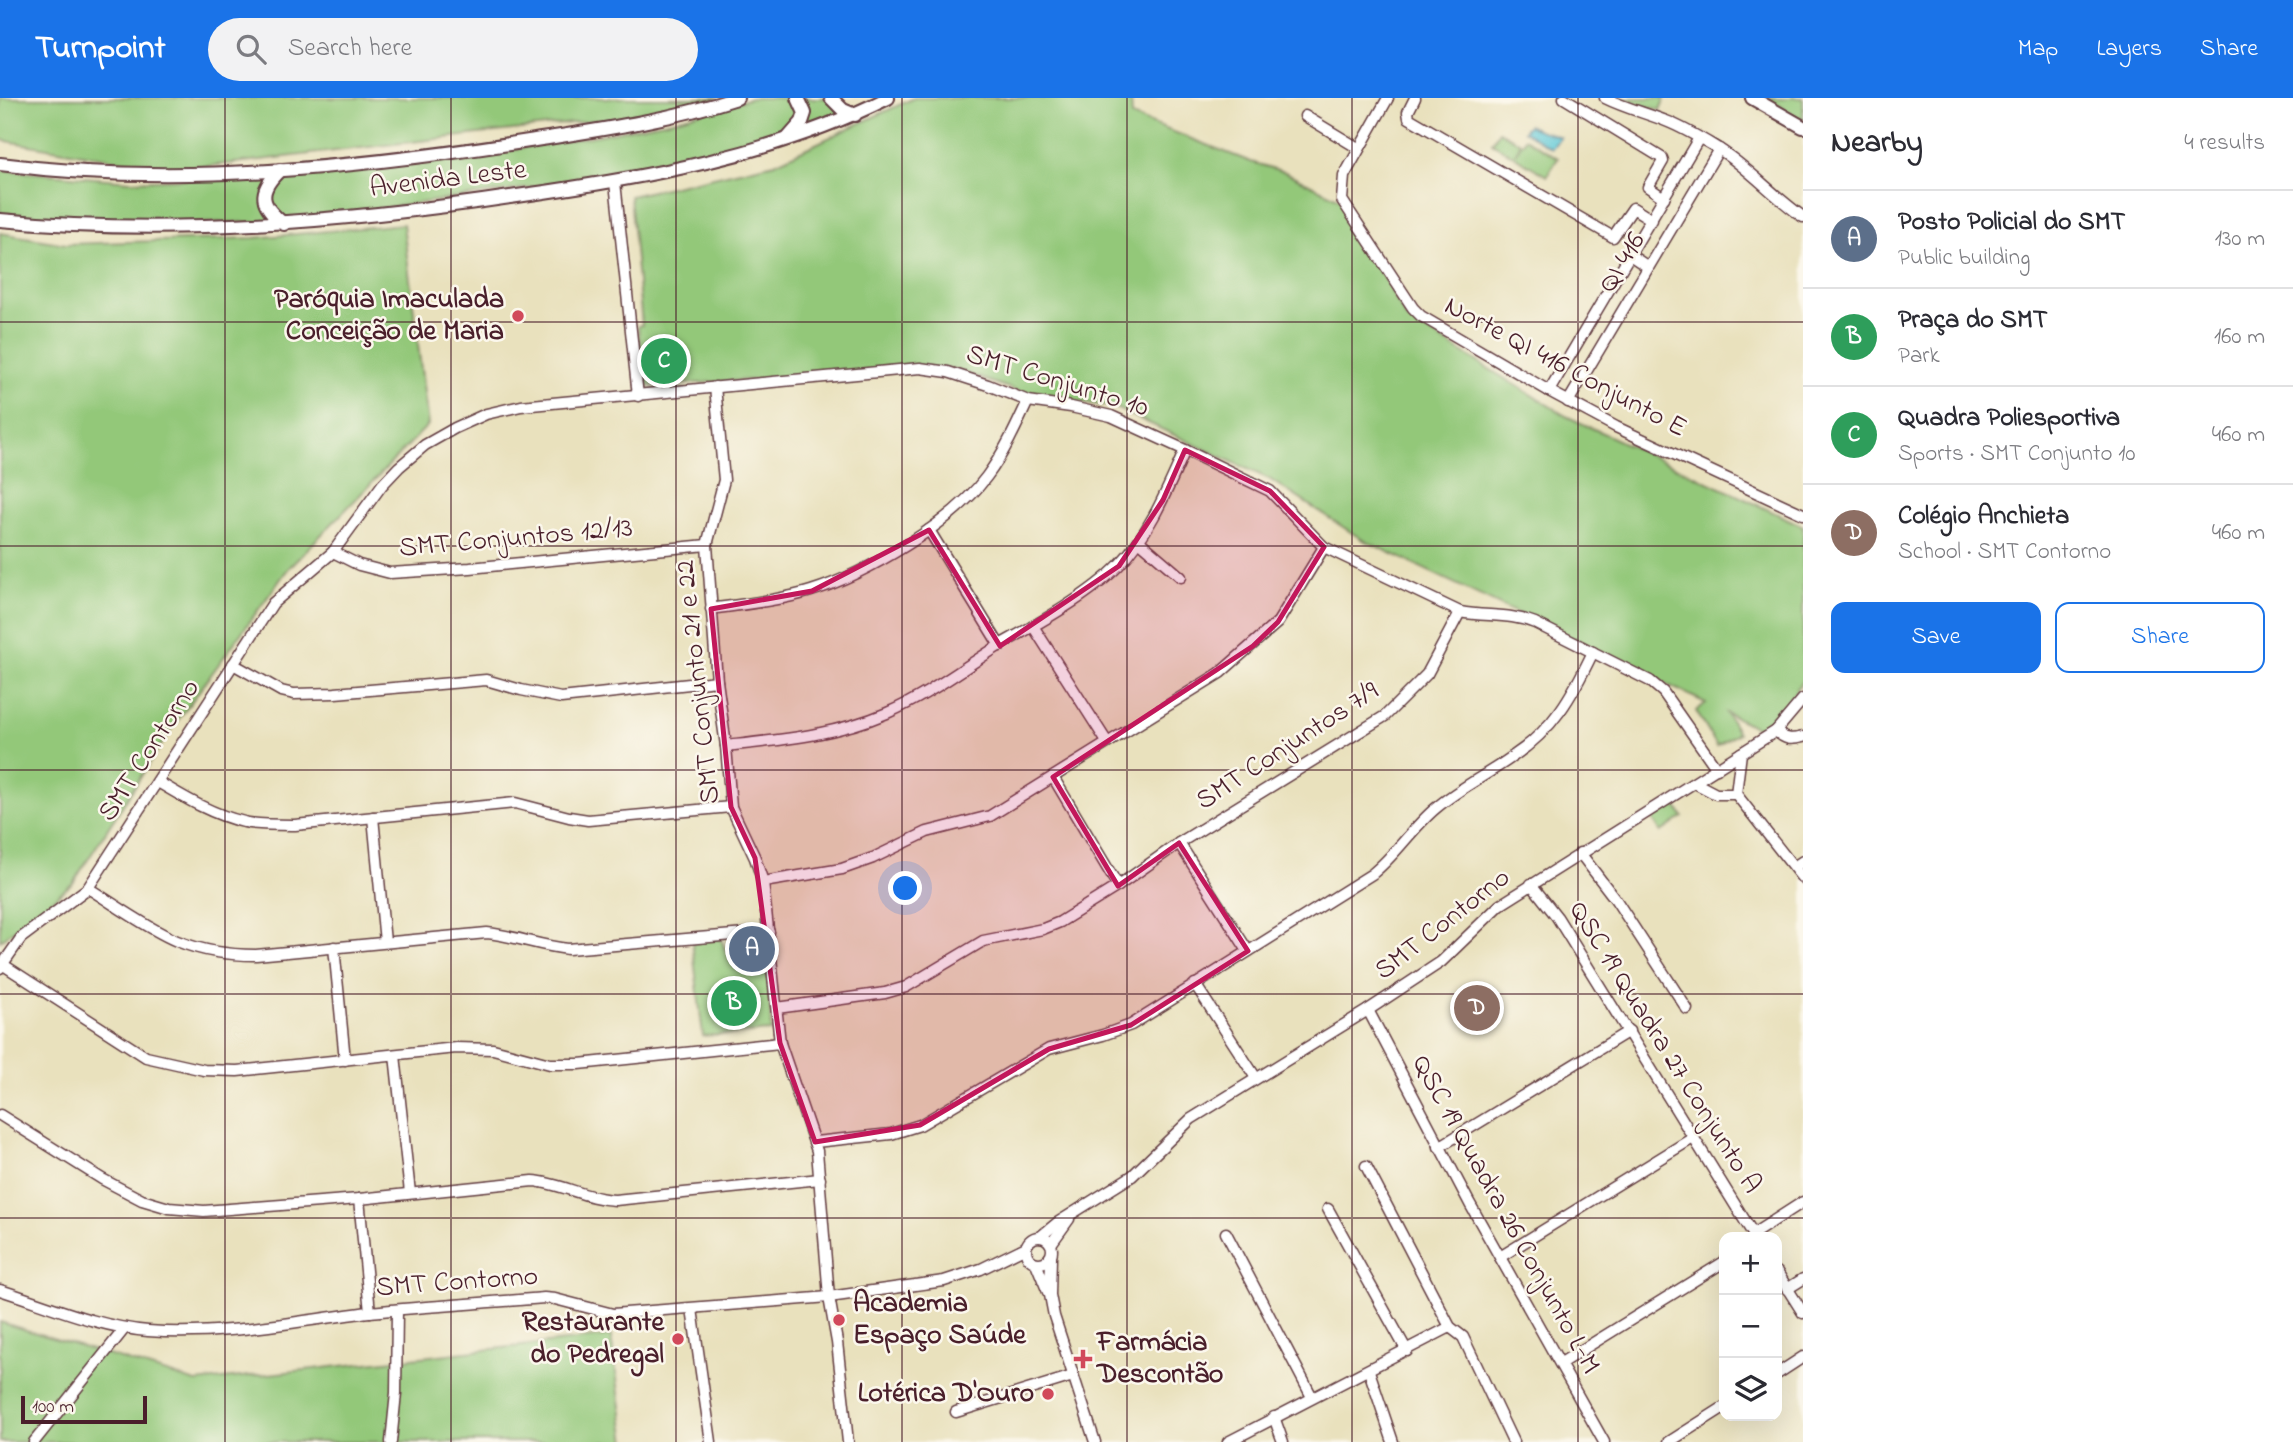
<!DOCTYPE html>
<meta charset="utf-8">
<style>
body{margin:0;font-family:"Indie Flower",sans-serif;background:#f2f2f3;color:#2b2b33}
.controls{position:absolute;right:21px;bottom:21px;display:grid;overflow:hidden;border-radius:14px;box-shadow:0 7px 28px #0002}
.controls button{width:63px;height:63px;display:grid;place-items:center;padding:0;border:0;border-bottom:2px solid #e1e1e2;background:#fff;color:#2b2b33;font:35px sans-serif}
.scale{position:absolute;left:21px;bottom:18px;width:126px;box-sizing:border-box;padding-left:7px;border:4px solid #4a1f2b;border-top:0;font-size:19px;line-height:24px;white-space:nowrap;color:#4a1f2b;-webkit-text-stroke:5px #fbf7ec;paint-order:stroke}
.you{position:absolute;left:906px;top:791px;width:24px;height:24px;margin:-18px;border:5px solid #fff;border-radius:50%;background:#1a73e8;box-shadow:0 0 0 10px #1a73e833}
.badge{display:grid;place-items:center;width:46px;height:46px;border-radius:50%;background:#1a73e8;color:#fff;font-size:23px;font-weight:700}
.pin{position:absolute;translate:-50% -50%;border:4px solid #fff;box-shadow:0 2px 7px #0006}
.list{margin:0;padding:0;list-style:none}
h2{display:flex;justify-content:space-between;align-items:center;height:91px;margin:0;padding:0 28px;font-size:30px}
h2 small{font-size:23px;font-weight:400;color:#7c7c81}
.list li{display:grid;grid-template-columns:46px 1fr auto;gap:21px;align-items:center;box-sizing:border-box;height:98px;padding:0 28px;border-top:2px solid #e1e1e2}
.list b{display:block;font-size:26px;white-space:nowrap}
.list p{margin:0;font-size:23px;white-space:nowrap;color:#7c7c81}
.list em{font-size:23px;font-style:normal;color:#7c7c81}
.actions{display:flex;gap:14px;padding:21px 28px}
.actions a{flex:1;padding:16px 0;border:2px solid #1a73e8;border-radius:14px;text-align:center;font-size:24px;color:#1a73e8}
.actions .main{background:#1a73e8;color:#fff}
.icon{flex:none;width:38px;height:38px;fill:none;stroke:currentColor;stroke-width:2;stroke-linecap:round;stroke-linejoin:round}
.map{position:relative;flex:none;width:1803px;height:1344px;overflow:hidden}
header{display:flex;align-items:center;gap:42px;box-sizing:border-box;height:98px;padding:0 35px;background:#1a73e8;color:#fff}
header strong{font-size:33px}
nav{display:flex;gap:38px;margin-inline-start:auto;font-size:24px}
.search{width:490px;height:63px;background:#f2f2f3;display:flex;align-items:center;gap:18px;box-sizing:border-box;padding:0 24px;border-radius:38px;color:#7c7c81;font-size:26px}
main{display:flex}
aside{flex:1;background:#fff}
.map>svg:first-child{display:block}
.green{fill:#93c879;stroke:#6e7452;stroke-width:2}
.water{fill:#5ec9d7;stroke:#547481;stroke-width:2}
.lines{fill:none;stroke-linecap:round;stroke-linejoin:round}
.minor-casing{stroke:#623c41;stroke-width:13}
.major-casing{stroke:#623c41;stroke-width:16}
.minor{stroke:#fff;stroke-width:10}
.major{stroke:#fff;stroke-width:12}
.marked{fill:#c2185b;fill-opacity:0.2;stroke:#c2185b;stroke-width:5;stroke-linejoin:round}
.grid{fill:none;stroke:#4a1f2b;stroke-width:2;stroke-opacity:0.55}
.poi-dot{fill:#d1495b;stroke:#fbf7ec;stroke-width:2.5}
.labels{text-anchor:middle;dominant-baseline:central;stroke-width:5;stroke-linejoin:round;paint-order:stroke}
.street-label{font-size:28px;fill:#4a1f2b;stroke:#fbf7ec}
.poi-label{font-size:28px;font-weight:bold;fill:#4a1f2b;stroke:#fbf7ec;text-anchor:end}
</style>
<header>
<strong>Turnpoint</strong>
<div class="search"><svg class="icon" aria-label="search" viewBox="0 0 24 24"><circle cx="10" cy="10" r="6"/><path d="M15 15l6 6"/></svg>Search here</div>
<nav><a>Map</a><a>Layers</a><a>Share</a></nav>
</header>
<main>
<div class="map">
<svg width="1803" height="1344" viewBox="0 0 1803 1344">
<rect width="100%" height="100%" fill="#fbf7ec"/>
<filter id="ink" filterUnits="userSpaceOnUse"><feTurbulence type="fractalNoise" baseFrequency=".0143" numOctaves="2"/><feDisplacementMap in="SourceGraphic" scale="14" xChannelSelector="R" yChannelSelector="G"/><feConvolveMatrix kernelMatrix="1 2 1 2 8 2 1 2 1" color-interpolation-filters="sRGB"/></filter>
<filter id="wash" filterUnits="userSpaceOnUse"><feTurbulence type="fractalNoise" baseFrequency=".00686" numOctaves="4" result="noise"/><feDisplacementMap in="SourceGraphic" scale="28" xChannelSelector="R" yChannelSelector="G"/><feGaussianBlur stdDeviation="1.57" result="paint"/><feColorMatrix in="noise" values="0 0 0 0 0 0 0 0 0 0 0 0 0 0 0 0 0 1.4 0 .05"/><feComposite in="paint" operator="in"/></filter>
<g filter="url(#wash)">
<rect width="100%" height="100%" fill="#e9e1bd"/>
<g class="green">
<polygon points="0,0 718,0 690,11 175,72 0,42"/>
<polygon points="752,0 828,0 840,16 786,40 616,78 282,124 143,125 36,119 0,115 0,72 130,83 285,77 483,56 595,38 673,22"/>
<polygon points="914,0 1131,0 1132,18 1251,64 1285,74 1342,102 1406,220 1566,318 1803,428 1803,582 1781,614 1758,630 1726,615 1738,635 1717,648 1696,613 1706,605 1363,442 1269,381 1114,309 1029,297 951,270 647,288 646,277 643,277 638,228 642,227 630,98 775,65"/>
<polygon points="1620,0 1665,0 1660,12"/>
<polygon points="1766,0 1803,0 1803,22"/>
<polygon points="1499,33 1521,45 1515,56 1525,40 1558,60 1547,78 1492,45"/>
<polygon points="403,126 428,327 288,471 170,633 73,785 0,843 0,135 66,146 254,140"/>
<polygon points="1675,706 1683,719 1661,734 1652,721"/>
<path d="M 721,841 C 733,872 731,876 768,877 L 771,933 L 703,938 L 692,843 Z"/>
<polygon points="0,1224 196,1284 611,1238 626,1344 0,1344"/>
</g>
<path class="water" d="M 1528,27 C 1539,34 1549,34 1560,39 L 1552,50 L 1524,33 Z"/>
</g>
<g filter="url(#ink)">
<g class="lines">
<defs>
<g id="minor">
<polyline points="1388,0 1344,78 1342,102 1413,210 1421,218 1549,293 1616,329 1803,416"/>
<polyline points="1415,0 1408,14 1409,20 1613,139 1633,110 1652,122"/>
<polyline points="1564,0 1662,60 1663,63 1648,89 1664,100"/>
<path d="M 1605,0 C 1625,10 1646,15 1666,23 C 1684,30 1702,41 1719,51 C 1750,71 1773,98 1803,119"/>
<polyline points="1305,18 1358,50"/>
<polyline points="615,84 638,298"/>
<polyline points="1630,157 1648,169"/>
<polyline points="715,289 724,382 707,447 717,583 726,648 731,709 755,760 763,784 780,945 817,1053 829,1199 837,1244 848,1344"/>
<polyline points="1549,293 1699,40"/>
<polyline points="1568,304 1719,51"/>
<polyline points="929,432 1000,548"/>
<polyline points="1139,443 1181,479"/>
<polyline points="333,454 359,467 390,475 470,470 707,447"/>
<path d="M 711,511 C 744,506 778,503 811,493 C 866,476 953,425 987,378 C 1004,355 1016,329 1028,303"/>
<polyline points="1033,528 1107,644"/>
<polyline points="233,566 281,593 294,596 335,595 486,582 521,592 561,600 717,583"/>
<path d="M 1776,633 C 1785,642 1791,642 1803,639"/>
<path d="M 726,648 C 780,642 836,637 887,615 C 929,597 966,568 1005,544 C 1041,524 1091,496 1119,467 C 1150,435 1167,392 1185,352"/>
<polyline points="1741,655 1736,696 1803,781"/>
<polyline points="1053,679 1118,788"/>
<path d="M 158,684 C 185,700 213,717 244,724 C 260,728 279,726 295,727 L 515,705 L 569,719 L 588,722 L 731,709"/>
<polyline points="1695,685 1716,696 1736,696"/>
<polyline points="373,719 385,844"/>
<polyline points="1179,745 1248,853"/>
<polyline points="1580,755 1616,802 1687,911"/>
<polyline points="1794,769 1803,763"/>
<polyline points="763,784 842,771 873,760 927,734 990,718 1220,575 1278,524 1324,449"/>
<polyline points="1531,786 1557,819 1755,1139"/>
<path d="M 88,790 C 114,806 150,832 177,843 C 202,853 229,857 256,857 L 487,835 C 515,838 540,848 568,851 L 769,834"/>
<polyline points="334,849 345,962"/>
<polyline points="2,866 146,959 204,972 237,973 456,950 493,951 550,966 579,966 780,945"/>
<path d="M 0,870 L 21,840 L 88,790 L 273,505 L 333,454 L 382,387 L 399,369 L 425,347 L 455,330 L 486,316 L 521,308 L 920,270 L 948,274 L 988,287 L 1028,303 L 1071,309 L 1111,318 L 1185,352 L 1270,393 L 1324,449 L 1460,514 C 1486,519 1510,515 1535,525 L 1650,583 L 1663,594 L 1717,671"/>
<polyline points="1195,886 1256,980"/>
<polyline points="777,910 885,895 906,889 983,843 1043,831 1060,824 1118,788 1179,745 1385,618 1427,576 1460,514"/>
<polyline points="1368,912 1470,1106 1604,1344"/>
<polyline points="395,957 410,1095"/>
<path d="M 0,1017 L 102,1081 L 142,1102 L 169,1110 L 204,1113 L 359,1101 L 533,1083 C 561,1085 586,1101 615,1102 L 820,1081"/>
<path d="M 815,1044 L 891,1036 L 920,1027 L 1049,951 L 1103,937 L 1131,927 L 1372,776 C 1396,757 1412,730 1436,710 C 1459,690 1487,677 1512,659 C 1554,631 1572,598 1593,554"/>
<polyline points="1439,1049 1629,933"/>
<polyline points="1366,1068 1450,1229 1463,1239 1513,1344"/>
<polyline points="359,1101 370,1214"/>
<polyline points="1328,1111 1407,1253"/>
<polyline points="1226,1135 1312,1299"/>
<polyline points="1753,1136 1803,1104"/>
<circle cx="1039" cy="1152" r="13"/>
<polyline points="1040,1139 1057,1125 1132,1078 1191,1021 1368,912 1441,864 1500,807 1776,633 1803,601"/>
<polyline points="1051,1146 1069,1121"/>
<polyline points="1051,1159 1050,1197 1054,1218 1095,1344"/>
<polyline points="1500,1159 1693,1040"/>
<polyline points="1036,1165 1048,1194"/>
<polyline points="1777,1174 1803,1215"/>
<polyline points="1787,1191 1803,1181"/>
<path d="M 0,1192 C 48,1207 98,1229 148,1233 C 221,1239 297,1223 369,1214 C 427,1208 486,1205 544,1200 L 555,1201 L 613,1216 L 829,1199 L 944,1183 L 981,1171 L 1026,1149"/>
<polyline points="692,1211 711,1344"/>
<polyline points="1561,1265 1724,1164"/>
<polyline points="1369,1273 1393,1344"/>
<polyline points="1777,1276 1803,1259"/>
<polyline points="956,1314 1073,1278"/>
<polyline points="1274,1319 1283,1344"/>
<polyline points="34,1344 125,1230"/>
<polyline points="391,1344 396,1295 397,1212"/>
<polyline points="1228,1344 1450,1229"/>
<polyline points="1669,1344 1724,1309"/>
</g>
<g id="major">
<polyline points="831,0 843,12 855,17"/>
<polyline points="1752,0 1803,29"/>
<polyline points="788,40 802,24 805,15 798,0"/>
<path d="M 0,66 C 175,89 356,70 529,43 C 599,32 670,22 737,0"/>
<path d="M 280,72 C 257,94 260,107 284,126"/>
<path d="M 0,122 C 173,138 345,124 517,98 C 644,80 772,58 888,0"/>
</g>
</defs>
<use href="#minor" class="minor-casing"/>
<use href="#major" class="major-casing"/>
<use href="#minor" class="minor"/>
<use href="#major" class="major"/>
</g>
</g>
<path class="marked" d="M 1185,352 L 1270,393 L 1324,449 L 1278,524 L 1253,548 L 1053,679 L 1118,788 L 1179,745 L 1248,853 L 1131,927 L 1049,951 L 920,1027 L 815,1044 L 780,945 L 755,760 L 731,709 L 711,511 L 812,493 L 929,432 L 1000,548 L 1119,468 L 1163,402 Z"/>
<path class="grid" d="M 225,0 L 225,1344M 451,0 L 451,1344M 676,0 L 676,1344M 902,0 L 902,1344M 1127,0 L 1127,1344M 1352,0 L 1352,1344M 1578,0 L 1578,1344M 0,224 L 1803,224M 0,448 L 1803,448M 0,672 L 1803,672M 0,896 L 1803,896M 0,1120 L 1803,1120"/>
<g class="poi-dot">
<circle cx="518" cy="218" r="7"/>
<circle cx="839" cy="1222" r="7"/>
<circle cx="678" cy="1241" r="7"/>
<path d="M1079.5 1250.5h7v7h7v7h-7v7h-7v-7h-7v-7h7z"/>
<circle cx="1048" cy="1296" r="7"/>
</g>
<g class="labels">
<g class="street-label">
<text transform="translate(448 82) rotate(-7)">Avenida Leste</text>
<text transform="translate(1623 165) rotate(-59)">QI 416</text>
<text transform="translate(1565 270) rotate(28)">Norte QI 416 Conjunto E</text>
<text transform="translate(1057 284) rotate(17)">SMT Conjunto 10</text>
<text transform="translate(516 441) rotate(-5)">SMT Conjuntos 12/13</text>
<text transform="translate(699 584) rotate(-96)">SMT Conjunto 21 e 22</text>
<text transform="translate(1288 649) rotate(-33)">SMT Conjuntos 7/9</text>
<text transform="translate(150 653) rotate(-57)">SMT Contorno</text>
<text transform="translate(1443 827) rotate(-38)">SMT Contorno</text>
<text transform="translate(1664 950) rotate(58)">QSC 19 Quadra 27 Conjunto A</text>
<text transform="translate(1505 1117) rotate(61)">QSC 19 Quadra 26 Conjunto L-M</text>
<text transform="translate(457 1185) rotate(-4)">SMT Contorno</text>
</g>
<g class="poi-label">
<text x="504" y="202">Paróquia Imaculada<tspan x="504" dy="32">Conceição de Maria</tspan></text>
<text x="853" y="1206" text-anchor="start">Academia<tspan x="853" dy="32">Espaço Saúde</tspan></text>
<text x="664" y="1225">Restaurante<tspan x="664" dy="32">do Pedregal</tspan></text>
<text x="1097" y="1245" text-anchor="start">Farmácia<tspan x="1097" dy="32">Descontão</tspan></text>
<text x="1034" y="1296">Lotérica D'Ouro</text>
</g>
</g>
</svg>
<div class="controls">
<button>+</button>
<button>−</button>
<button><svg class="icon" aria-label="layers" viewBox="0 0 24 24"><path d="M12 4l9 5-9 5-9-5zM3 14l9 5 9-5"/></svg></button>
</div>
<div class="scale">100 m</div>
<div class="you"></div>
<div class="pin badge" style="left:752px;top:851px;background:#5c6f8a">A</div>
<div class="pin badge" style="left:734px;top:905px;background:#2e9e5b">B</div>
<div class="pin badge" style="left:664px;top:263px;background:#2e9e5b">C</div>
<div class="pin badge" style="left:1477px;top:910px;background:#8d6e63">D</div>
</div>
<aside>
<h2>Nearby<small>4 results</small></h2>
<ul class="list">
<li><span class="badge" style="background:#5c6f8a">A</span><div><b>Posto Policial do SMT</b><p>Public building</p></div><em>130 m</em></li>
<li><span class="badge" style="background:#2e9e5b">B</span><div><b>Praça do SMT</b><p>Park</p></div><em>160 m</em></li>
<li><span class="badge" style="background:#2e9e5b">C</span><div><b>Quadra Poliesportiva</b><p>Sports · SMT Conjunto 10</p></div><em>460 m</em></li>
<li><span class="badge" style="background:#8d6e63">D</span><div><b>Colégio Anchieta</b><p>School · SMT Contorno</p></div><em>460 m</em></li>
</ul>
<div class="actions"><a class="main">Save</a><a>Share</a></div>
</aside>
</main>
